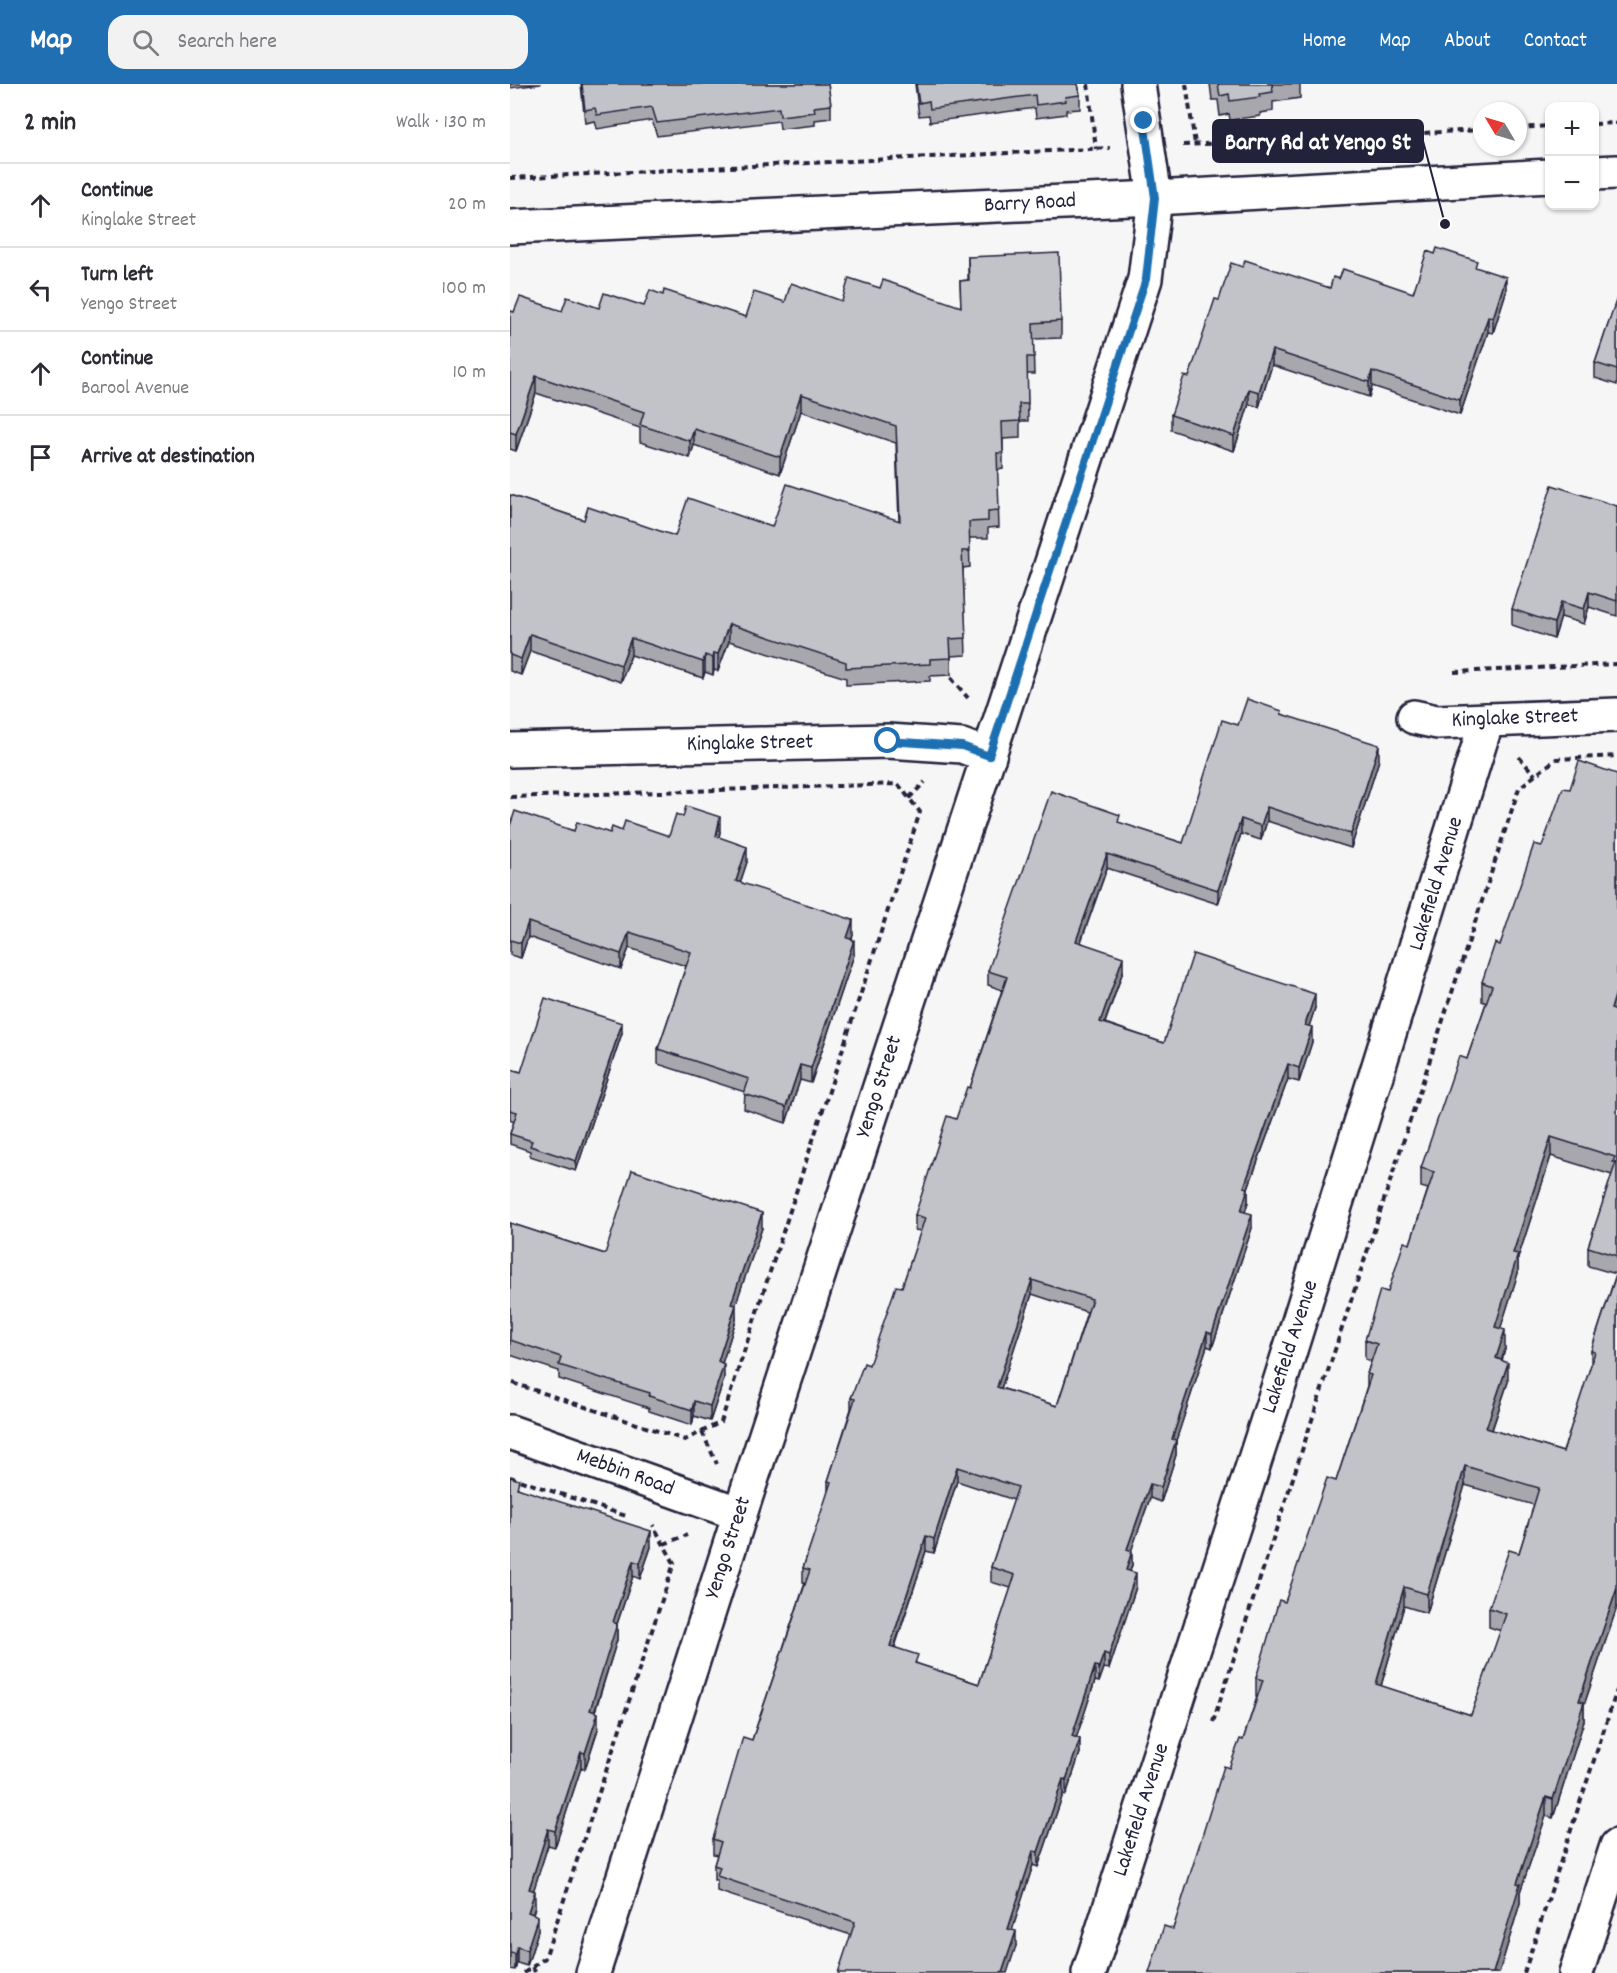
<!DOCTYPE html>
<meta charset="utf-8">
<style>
body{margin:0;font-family:Dekko,sans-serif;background:#f2f2f3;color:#2b2b33}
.controls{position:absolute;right:18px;top:18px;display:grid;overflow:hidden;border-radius:12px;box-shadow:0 2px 4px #0004}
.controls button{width:54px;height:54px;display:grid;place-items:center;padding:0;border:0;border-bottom:2px solid #e1e1e2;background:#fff;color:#2b2b33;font:30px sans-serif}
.compass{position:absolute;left:963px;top:18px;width:54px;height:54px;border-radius:50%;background:#fff;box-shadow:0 2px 4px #0004;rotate:308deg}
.stop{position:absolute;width:18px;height:18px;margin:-14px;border:4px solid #1f6fb2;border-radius:50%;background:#fff}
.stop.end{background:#1f6fb2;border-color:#fff;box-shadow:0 2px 6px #0008}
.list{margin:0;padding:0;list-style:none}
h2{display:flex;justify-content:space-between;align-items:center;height:78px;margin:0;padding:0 24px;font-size:26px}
h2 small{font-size:20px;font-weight:400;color:#7c7c81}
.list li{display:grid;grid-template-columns:39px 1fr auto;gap:18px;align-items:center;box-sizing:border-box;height:84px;padding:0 24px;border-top:2px solid #e1e1e2}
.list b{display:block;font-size:22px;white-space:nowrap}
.list p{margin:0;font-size:20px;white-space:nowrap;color:#7c7c81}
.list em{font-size:20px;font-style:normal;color:#7c7c81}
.icon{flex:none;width:33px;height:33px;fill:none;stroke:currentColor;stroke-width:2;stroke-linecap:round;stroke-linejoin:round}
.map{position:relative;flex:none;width:1107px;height:1889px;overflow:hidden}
header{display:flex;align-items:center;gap:36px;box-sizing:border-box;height:84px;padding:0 30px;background:#1f6fb2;color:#fff}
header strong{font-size:28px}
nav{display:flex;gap:33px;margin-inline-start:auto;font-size:21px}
.search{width:420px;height:54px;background:#f2f2f3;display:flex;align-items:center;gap:15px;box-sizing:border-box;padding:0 21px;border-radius:18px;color:#7c7c81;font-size:22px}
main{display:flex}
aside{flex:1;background:#fff}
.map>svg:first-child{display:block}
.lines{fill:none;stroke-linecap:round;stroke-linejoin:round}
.street-casing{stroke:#22223b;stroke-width:38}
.secondary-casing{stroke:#22223b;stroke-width:38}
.path{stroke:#22223b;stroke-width:4;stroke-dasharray:6 4.5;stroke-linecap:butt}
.street{stroke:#fff;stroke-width:33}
.secondary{stroke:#fff;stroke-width:33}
.wall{fill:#a7a7ad;stroke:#22223b;stroke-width:1.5;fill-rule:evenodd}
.shaded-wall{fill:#88888d;stroke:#22223b;stroke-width:1.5}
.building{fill:#c2c2c9;stroke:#22223b;stroke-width:1.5;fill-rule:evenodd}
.route{stroke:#1f6fb2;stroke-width:8}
.labels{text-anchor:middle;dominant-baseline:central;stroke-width:4.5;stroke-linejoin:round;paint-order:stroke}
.street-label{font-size:22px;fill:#22223b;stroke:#fff}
.leader{fill:none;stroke:#22223b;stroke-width:2}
.callout-dot{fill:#22223b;stroke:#fff;stroke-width:2}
.callout{fill:#22223b;stroke:#22223b;stroke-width:2}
.callout-label{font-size:24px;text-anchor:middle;font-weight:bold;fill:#fff}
</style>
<header>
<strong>Map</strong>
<div class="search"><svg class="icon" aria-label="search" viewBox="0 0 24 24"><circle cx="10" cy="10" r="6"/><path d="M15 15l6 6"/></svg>Search here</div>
<nav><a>Home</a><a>Map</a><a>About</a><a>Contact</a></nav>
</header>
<main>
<aside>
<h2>2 min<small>Walk · 130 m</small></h2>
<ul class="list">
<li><svg class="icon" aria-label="ahead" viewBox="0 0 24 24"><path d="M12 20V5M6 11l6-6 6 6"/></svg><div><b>Continue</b><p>Kinglake Street</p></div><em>20 m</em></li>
<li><svg class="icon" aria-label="left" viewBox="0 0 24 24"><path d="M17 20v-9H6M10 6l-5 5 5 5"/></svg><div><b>Turn left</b><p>Yengo Street</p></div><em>100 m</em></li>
<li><svg class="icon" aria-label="ahead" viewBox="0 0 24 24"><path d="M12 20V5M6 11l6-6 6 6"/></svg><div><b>Continue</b><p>Barool Avenue</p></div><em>10 m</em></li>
<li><svg class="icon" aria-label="arrive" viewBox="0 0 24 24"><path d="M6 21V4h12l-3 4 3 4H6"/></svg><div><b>Arrive at destination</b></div></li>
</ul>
</aside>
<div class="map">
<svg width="1107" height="1889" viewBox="0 0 1107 1889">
<rect width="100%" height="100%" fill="#f6f6f7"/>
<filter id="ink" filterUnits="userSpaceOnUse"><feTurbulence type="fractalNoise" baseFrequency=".0167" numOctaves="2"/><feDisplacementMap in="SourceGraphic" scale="12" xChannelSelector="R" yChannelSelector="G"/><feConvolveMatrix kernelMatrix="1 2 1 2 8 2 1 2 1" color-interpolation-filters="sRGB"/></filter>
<g filter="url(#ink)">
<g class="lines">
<defs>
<g id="street">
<polyline points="904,633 927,638 1107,631"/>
<polyline points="0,666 378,657 452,662 479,672"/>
<polyline points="0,1348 230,1430"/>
<polyline points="83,1889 230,1430 635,195 645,114 628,0"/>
<polyline points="579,1889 771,1295 977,636"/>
<polyline points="1066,1889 1107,1762"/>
</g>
<g id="secondary">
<polyline points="1084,89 1107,88"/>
<polyline points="0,143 645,114 1040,92"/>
</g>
</defs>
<use href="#street" class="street-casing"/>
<use href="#secondary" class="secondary-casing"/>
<g class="path">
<polyline points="578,0 586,65"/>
<polyline points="676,0 685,60"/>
<polyline points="1084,40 1107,39"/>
<polyline points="1008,44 1040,42"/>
<polyline points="673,61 972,46"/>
<polyline points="0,94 600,64"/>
<polyline points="944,588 1107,580"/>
<polyline points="441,594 458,614"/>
<polyline points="1009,673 1025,691"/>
<polyline points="0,713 388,700 410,728 211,1338 175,1356 0,1298"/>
<polyline points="399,714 415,698"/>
<polyline points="192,1348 207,1380"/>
<polyline points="0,1393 116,1432"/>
<polyline points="154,1460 177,1451"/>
<polyline points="703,1638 1009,704 1046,675 1107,672"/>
<polyline points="22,1883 26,1889"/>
<polyline points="14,1889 35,1874 164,1479 143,1441"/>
<polyline points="1014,1889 1107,1606"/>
</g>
<use href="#street" class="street"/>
<use href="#secondary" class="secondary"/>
</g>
<g class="wall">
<polygon points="0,0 31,0 0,4"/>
<polygon points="71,0 318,0 321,21 321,34 305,36 305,41 270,45 269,37 147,52 142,36 87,45 85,37 75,39"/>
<polygon points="405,0 568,0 570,11 570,25 556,26 556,30 526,34 525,24 420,38 419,31 409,32"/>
<polygon points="700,0 790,0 790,14 763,18 763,27 750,29 750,32 720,36 719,30 710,32 708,16 702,16"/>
<polygon points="925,170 967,184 996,208 983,249 978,248 950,331 862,302 859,313 762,281 749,323 739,320 724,367 661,346 661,331 679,293 709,216 733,183 820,204 903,209"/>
<polygon points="458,173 551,237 551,254 523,255 524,290 517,290 518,337 510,337 510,354 493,355 493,385 487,386 489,443 478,444 478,454 459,454 460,483 453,484 456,571 441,572 441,591 420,592 420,597 336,601 336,594 219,557 208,587 204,586 203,591 195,588 193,594 121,571 111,598 20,567 11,591 0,587 0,411 74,436 165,452 262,443 389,437 386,359 291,327 270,390 184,361 180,374 130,358 130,344 26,309 6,367 0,365 0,227 4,228 52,227 134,222 153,211 236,233 275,218 332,217 370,204 451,223 450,197 458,196"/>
<polygon points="1107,214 1107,301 1085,294 1085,279"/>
<polygon points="1107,422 1107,532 1079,523 1074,540 1051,533 1044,555 1002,541 1002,525"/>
<path d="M 772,630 L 869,676 L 841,764 L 757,737 L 751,756 L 731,750 L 708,820 L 597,784 L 571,858 L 613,887 L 595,939 L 654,959 L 805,924 L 799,942 L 802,958 L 789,998 L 778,995 L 738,1104 L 738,1118 L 735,1128 L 742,1144 L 702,1264 L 697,1262 L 666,1356 L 666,1371 L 651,1418 L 640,1414 L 621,1466 L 622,1481 L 620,1487 L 626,1503 L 599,1585 L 594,1584 L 589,1598 L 585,1597 L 566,1654 L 570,1669 L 556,1711 L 553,1710 L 528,1783 L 523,1781 L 502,1846 L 506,1862 L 341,1851 L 207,1807 L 207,1796 L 204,1796 L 204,1781 L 207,1771 L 203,1770 L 203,1755 L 242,1656 L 295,1499 L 293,1498 L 293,1484 L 318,1409 L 318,1397 L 341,1325 L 341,1314 L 359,1281 L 392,1203 L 411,1147 L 405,1146 L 405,1131 L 460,1004 L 492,906 L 478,901 L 478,887 L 610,739 L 673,759 L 728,641 ZM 522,1210 L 577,1228 L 547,1322 L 491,1304 ZM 447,1397 L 504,1416 L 481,1483 L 481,1498 L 501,1504 L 469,1600 L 408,1580 L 385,1563 L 416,1467 L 424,1469 Z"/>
<path d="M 1107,690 L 1107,924 L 1106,927 L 1107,927 L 1107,1523 L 1074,1621 L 1074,1637 L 1043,1734 L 1036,1732 L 1010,1808 L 1010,1819 L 989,1889 L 639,1889 L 663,1845 L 719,1684 L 733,1656 L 747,1613 L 746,1613 L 746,1594 L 775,1518 L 826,1397 L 857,1302 L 857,1290 L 861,1277 L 855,1275 L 855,1256 L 878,1208 L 900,1160 L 918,1105 L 911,1103 L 911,1084 L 957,975 L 976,919 L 972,917 L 972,898 L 990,861 L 1032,762 L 1060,705 ZM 1041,1072 L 1102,1091 L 1078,1163 L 1078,1182 L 1106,1190 L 1081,1267 L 1081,1282 L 1053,1368 L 982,1346 L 998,1298 L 992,1277 L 995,1265 L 990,1245 L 1008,1189 L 1008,1174 ZM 955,1401 L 1024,1421 L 1009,1469 L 979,1524 L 979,1543 L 991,1547 L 961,1631 L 871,1602 L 894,1522 L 917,1529 Z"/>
<polygon points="0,742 100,749 112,747 159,752 210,748 209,753 237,778 230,798 343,851 342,855 344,871 301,999 290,996 276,1039 234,1025 235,1008 148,980 148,965 176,882 119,864 111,885 18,853 11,874 0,871"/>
<polygon points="112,949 66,1087 20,1072 20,1067 0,1060 0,1049 4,1038 0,1036 0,985 11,988"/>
<polygon points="0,1139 95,1170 252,1144 225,1221 226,1236 212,1279 214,1295 200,1337 184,1332 182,1341 139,1327 139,1324 49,1295 49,1287 0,1271"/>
<polygon points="0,1393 9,1405 141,1463 130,1495 123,1492 107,1540 107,1556 85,1628 88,1645 75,1685 71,1684 45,1763 38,1761 23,1807 25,1823 23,1830 28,1847 17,1882 7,1879 5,1886 0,1885"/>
</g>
<g class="shaded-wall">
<polygon points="996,193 996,208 983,249 983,234"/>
<polygon points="978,233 978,248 950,331 950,316"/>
<polygon points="762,266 762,281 749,323 749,308"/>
<polygon points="862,287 862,302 859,313 859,298"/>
<polygon points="26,292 26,309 6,367 6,350"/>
<polygon points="739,305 739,320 724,367 724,352"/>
<polygon points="291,310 291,327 270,390 270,373"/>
<polygon points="184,345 184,361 180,374 180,357"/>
<polygon points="1079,508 1079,523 1074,540 1074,525"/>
<polygon points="1051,518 1051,533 1044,555 1044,539"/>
<polygon points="219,540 219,557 208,587 208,570"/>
<polygon points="20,550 20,567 11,591 11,575"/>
<polygon points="121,554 121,571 111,598 111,581"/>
<polygon points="204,569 204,586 203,591 203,574"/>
<polygon points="195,571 195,588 193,594 193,578"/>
<polygon points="869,661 869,676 841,764 841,750"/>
<polygon points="757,723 757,737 751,756 751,742"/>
<polygon points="210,733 210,748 206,767 206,752"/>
<polygon points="731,735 731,750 708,820 708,806"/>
<polygon points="237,763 237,778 226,812 226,797"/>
<polygon points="597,770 597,784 566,871 566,857"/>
<polygon points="343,836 343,851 337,869 337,854"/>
<polygon points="18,838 18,853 11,874 11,859"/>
<polygon points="119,848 119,864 111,885 111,870"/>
<polygon points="344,856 344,871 301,999 301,984"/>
<polygon points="613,873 613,887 590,952 590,938"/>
<polygon points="1107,905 1107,924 1101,944 1101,925"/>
<polygon points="805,910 805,924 795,955 795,941"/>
<polygon points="112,939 112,949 66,1087 66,1077"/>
<polygon points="802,943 802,958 789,998 789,984"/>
<polygon points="778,980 778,995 738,1104 738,1118 731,1141 731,1127 734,1103"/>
<polygon points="290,981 290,996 276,1039 276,1023"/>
<polygon points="1041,1053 1041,1072 1008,1174 1008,1189 985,1262 985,1243 1003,1169"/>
<polygon points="252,1129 252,1144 221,1234 221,1220"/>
<polygon points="742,1130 742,1144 702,1264 702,1250"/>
<polygon points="522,1196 522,1210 487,1317 487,1303"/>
<polygon points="226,1221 226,1236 208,1292 208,1277"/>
<polygon points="995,1246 995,1265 986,1293 986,1274"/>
<polygon points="697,1248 697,1262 662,1369 662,1355"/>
<polygon points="998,1279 998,1298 976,1363 976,1344"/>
<polygon points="214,1280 214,1295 200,1337 200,1322"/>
<polygon points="184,1317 184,1332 182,1341 182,1326"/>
<polygon points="666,1356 666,1371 651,1418 651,1403"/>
<polygon points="955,1382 955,1401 917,1529 917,1510"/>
<polygon points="447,1383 447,1397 424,1469 424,1455"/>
<polygon points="640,1400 640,1414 617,1479 617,1465"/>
<polygon points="141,1447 141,1463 130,1495 130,1479"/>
<polygon points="416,1452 416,1467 380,1576 380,1562"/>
<polygon points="622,1467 622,1481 616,1500 616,1486"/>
<polygon points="123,1477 123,1492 107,1540 107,1556 80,1642 80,1626 103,1538"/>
<polygon points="626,1489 626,1503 599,1585 599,1571"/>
<polygon points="894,1503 894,1522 866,1619 866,1600"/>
<polygon points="1107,1504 1107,1523 1074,1621 1074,1637 1043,1734 1043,1715 1069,1617"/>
<polygon points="594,1569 594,1584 589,1598 589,1583"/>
<polygon points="585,1582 585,1597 562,1667 562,1652"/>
<polygon points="88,1629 88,1645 75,1685 75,1669"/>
<polygon points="570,1655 570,1669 556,1711 556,1696"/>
<polygon points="71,1668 71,1684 45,1763 45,1747"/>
<polygon points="553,1695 553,1710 528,1783 528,1768"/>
<polygon points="1036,1713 1036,1732 1010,1808 1010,1819 989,1889 983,1889 1007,1799"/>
<polygon points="38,1745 38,1761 19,1821 19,1805"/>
<polygon points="523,1767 523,1781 498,1859 498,1845"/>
<polygon points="25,1807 25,1823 18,1844 18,1828"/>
<polygon points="28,1832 28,1847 17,1882 17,1866"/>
<polygon points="506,1847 506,1862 497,1889 492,1889"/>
<polygon points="7,1863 7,1879 5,1886 5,1870"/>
</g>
<g class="building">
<polygon points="72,0 318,0 321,21 304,23 305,28 270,32 269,24 147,39 142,23 87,31 85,24 75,26"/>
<polygon points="406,0 568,0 570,11 555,13 556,17 526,21 525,11 420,25 419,17 409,19"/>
<polygon points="708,0 762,0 763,8 749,10 750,13 720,17 719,10 710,12"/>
<polygon points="927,164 967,177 965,183 996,193 983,234 978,233 950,316 862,287 859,298 762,266 749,308 739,305 724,352 661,331 674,292 679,293 705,215 709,216 721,179 733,183 735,176 820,204 823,193 829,195 833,185 903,209 917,167 925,170"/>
<polygon points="549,169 551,237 523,239 524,273 517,273 518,320 509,320 510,337 492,338 493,369 487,369 489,426 478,427 478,437 459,438 460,467 452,467 456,554 440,555 441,574 420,575 420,580 336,584 336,578 219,540 208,570 204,569 203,574 195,571 193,578 121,554 111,581 20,550 11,575 0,571 0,411 74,436 78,423 165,452 178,414 262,443 277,400 390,437 386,342 291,310 270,373 184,345 180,357 130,341 134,328 26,292 6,350 0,348 0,227 4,228 10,213 52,227 57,213 89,224 94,209 134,222 140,206 153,211 154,206 236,233 244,208 275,218 281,199 332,217 339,194 370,204 373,196 451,223 450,197 459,196 458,173"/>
<polygon points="1107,214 1107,286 1085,279"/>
<polygon points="1042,401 1107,422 1107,517 1079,508 1074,525 1051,518 1044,539 1002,525"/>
<path d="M 737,615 L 772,627 L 771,630 L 869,661 L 841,750 L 757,723 L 751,742 L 731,735 L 708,806 L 597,770 L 566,857 L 613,873 L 590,938 L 654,959 L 683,870 L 805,910 L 795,941 L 802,943 L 789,984 L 778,980 L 734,1103 L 738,1104 L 731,1127 L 742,1130 L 702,1250 L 697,1248 L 662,1355 L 666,1356 L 651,1403 L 640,1400 L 617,1465 L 622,1467 L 616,1486 L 626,1489 L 599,1571 L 594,1569 L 589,1583 L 585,1582 L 562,1652 L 570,1655 L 556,1696 L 553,1695 L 528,1768 L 523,1767 L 498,1845 L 506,1847 L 492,1889 L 328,1889 L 345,1838 L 207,1792 L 210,1783 L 204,1781 L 211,1758 L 203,1755 L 233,1653 L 242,1656 L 300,1486 L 293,1484 L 321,1398 L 318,1397 L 345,1315 L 341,1314 L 354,1279 L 359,1281 L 386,1202 L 392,1203 L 415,1134 L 405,1131 L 437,1032 L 446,1035 L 457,1003 L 460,1004 L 497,893 L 478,887 L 541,707 L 610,731 L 608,738 L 673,759 L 712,636 L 728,641 ZM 522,1196 L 582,1215 L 547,1322 L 487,1303 ZM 447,1383 L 508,1403 L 481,1483 L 505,1491 L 469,1600 L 405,1579 L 408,1571 L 380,1562 L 416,1452 L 424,1455 Z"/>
<path d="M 1069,677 L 1107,690 L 1107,905 L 1101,925 L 1107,927 L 1107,1172 L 1078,1163 L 1106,1078 L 1103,1078 L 1105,1073 L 1041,1053 L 1003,1169 L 1008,1170 L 985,1243 L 995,1246 L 986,1274 L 998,1279 L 976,1344 L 1053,1368 L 1085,1268 L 1081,1267 L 1107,1188 L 1107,1504 L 1069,1617 L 1074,1618 L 1043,1715 L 1036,1713 L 1007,1799 L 1010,1800 L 983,1889 L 639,1889 L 654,1842 L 663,1845 L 714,1682 L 719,1684 L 730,1655 L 733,1656 L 753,1596 L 746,1594 L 769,1516 L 775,1518 L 817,1394 L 826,1397 L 861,1291 L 857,1290 L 867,1260 L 855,1256 L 870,1206 L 878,1208 L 894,1158 L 900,1160 L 924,1088 L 911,1084 L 949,972 L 957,975 L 982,902 L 972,898 L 985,859 L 990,861 L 1024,760 L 1032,762 L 1053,704 L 1060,705 ZM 955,1382 L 1029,1404 L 1009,1469 L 999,1466 L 979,1524 L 996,1530 L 961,1631 L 866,1600 L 894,1503 L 917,1510 Z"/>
<polygon points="176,722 210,733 206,752 237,763 226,797 343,836 337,854 344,856 301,984 290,981 276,1023 234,1010 239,995 148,965 181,868 119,848 111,870 18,838 11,859 0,856 0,742 5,727 64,747 67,738 100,749 102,743 112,747 115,737 159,752 166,730 173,733"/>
<polygon points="35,914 112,939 66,1077 20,1062 22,1057 0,1050 7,1028 0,1026 0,985 11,988"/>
<polygon points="122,1086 252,1129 221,1220 226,1221 208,1277 214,1280 200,1322 184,1317 182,1326 139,1312 140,1309 49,1281 51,1273 0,1256 0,1139 95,1170"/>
<polygon points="0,1393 9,1396 7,1404 141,1447 130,1479 123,1477 103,1538 107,1540 80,1626 88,1629 75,1669 71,1668 45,1747 38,1745 19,1805 25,1807 18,1828 28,1832 17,1866 7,1863 5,1870 0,1869"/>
</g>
</g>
<g class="lines" filter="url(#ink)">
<polyline class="route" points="378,657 452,662 479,672 636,195 645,114 634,37"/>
</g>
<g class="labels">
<g class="street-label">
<text transform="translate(520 120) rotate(-3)">Barry Road</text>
<text transform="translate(1005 635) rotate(-2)">Kinglake Street</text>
<text transform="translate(240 660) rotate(-1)">Kinglake Street</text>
<text transform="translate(927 800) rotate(-73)">Lakefield Avenue</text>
<text transform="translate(370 1003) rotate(-72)">Yengo Street</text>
<text transform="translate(781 1263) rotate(-72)">Lakefield Avenue</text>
<text transform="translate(115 1389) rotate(20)">Mebbin Road</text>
<text transform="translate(219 1464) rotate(-72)">Yengo Street</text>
<text transform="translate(632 1726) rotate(-72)">Lakefield Avenue</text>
</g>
</g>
<path class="leader" d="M935 140L913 57"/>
<circle class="callout-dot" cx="935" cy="140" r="6"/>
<rect class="callout" x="703" y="36" width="210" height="42" rx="6"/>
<g class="callout-label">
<text x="808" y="65">Barry Rd at Yengo St</text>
</g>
</svg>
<div class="controls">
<button>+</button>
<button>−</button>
</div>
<svg class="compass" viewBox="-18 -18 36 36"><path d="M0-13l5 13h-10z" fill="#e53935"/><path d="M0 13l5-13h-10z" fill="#7c7c81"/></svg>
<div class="stop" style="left:378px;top:657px"></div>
<div class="stop end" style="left:634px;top:37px"></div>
</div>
</main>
